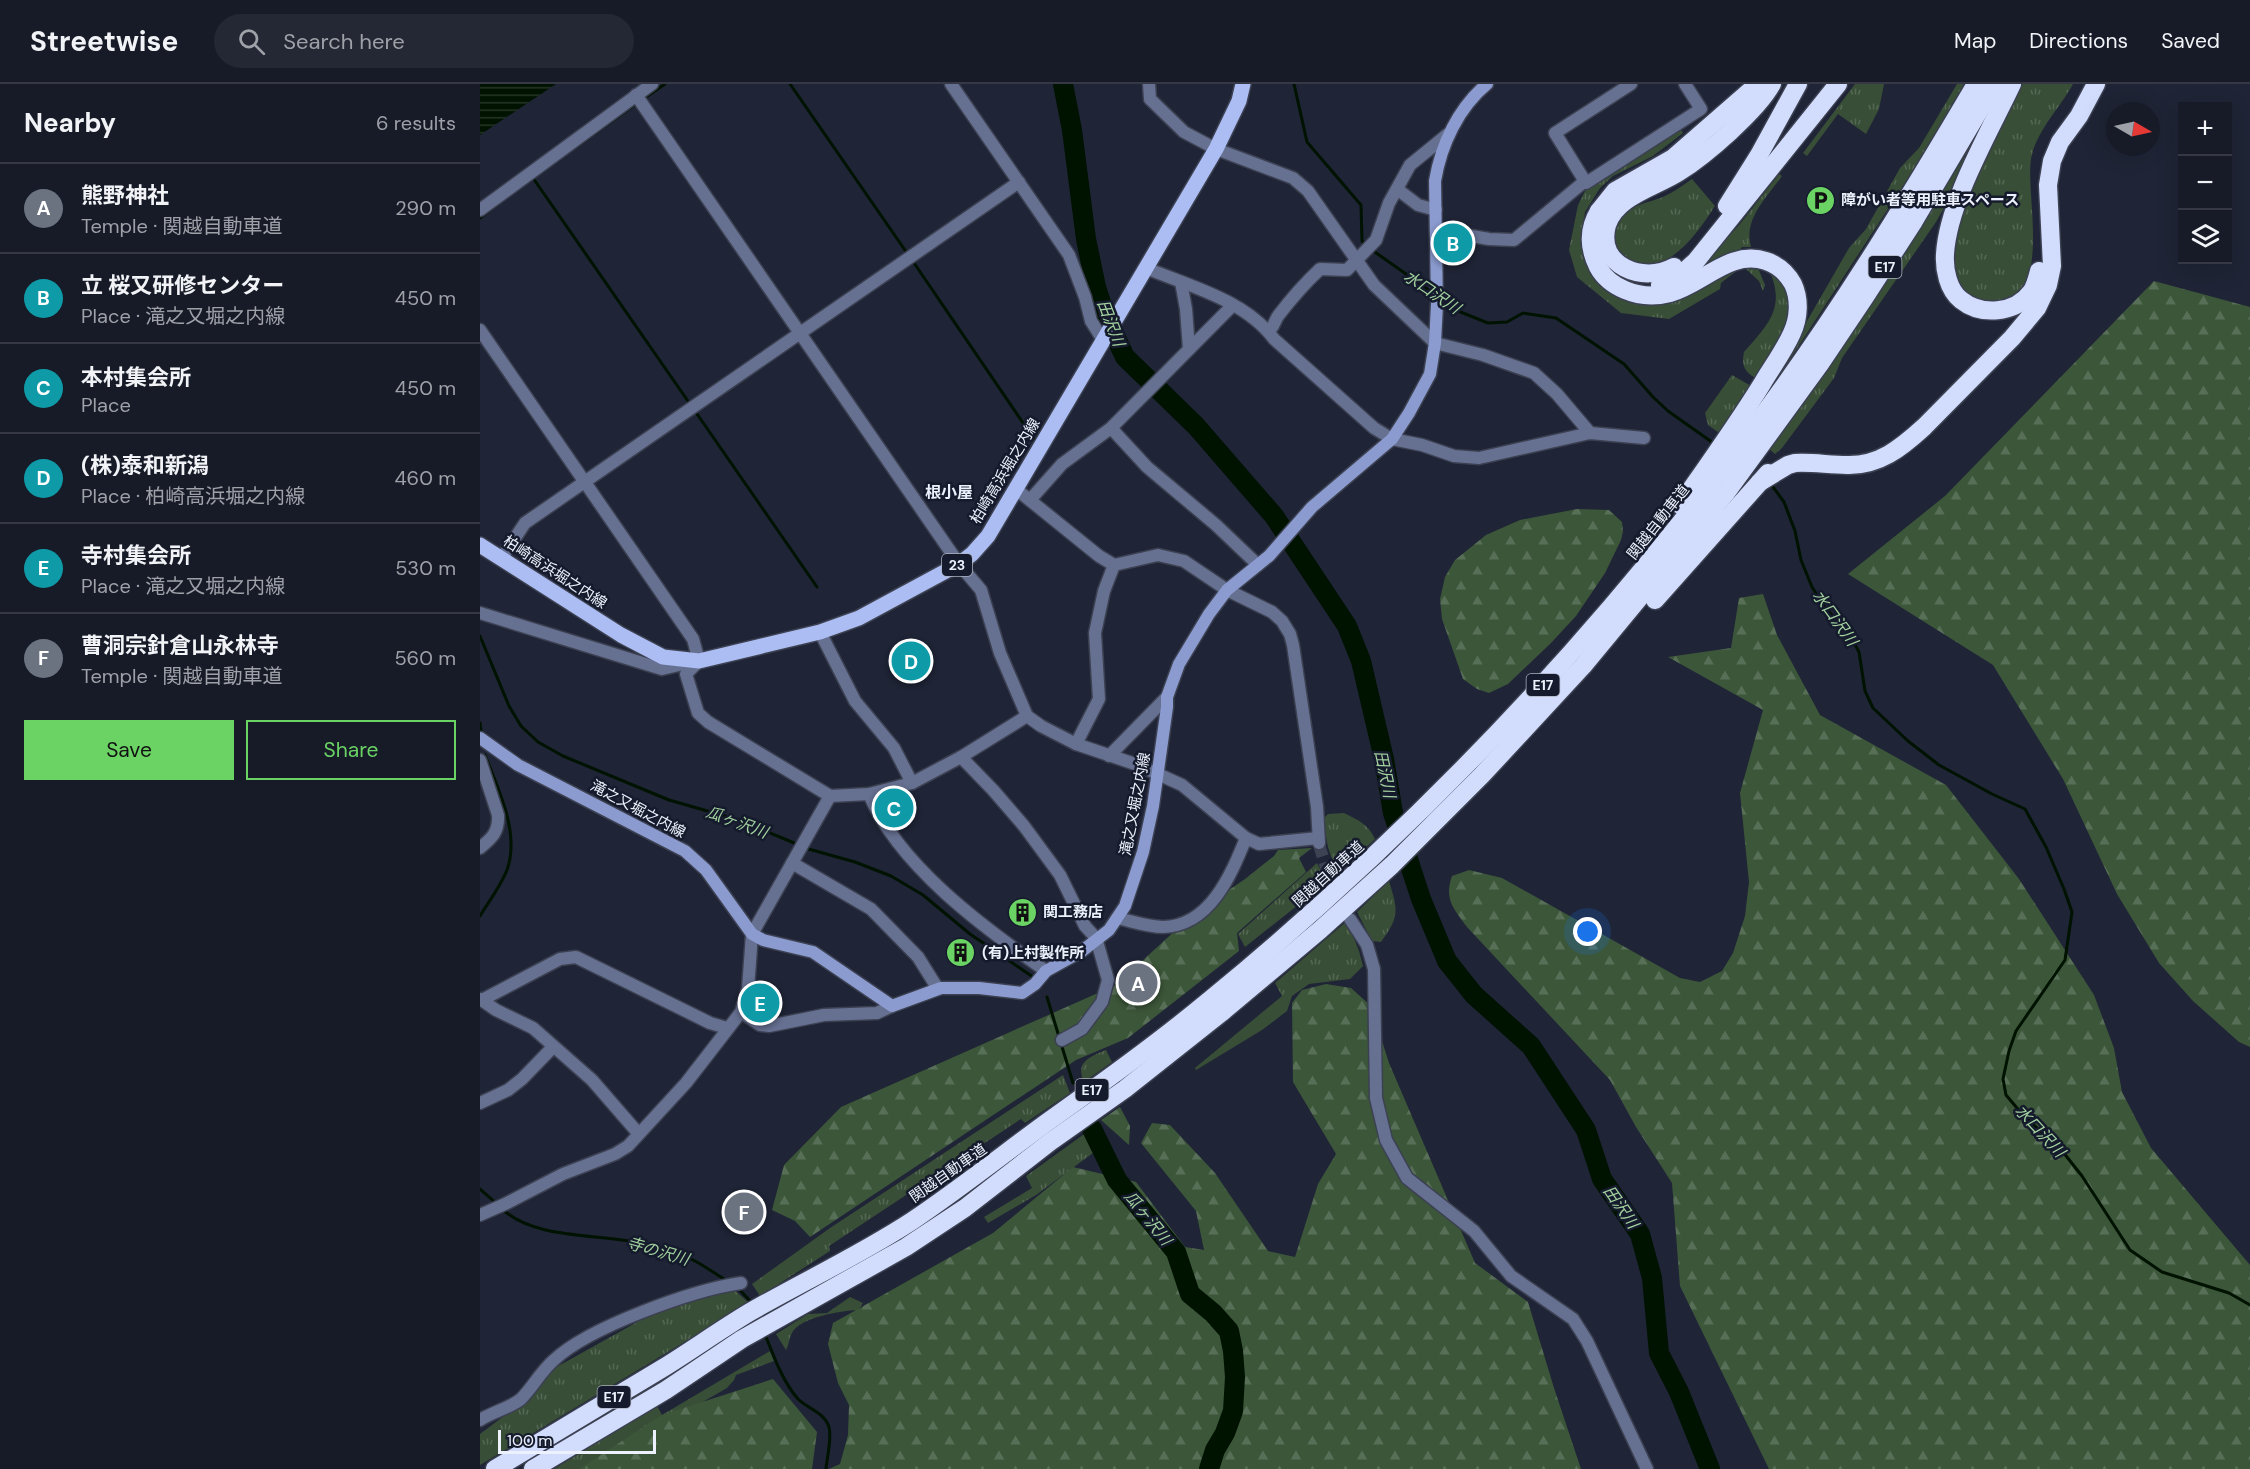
<!DOCTYPE html>
<meta charset="utf-8">
<style>
body{margin:0;font-family:"DM Sans","Noto Sans JP",sans-serif;background:#242834;color:#f1f3f6}
.controls{position:absolute;right:18px;top:18px;display:grid;overflow:hidden;border-radius:0px;box-shadow:0 6px 24px #0002}
.controls button{width:54px;height:54px;display:grid;place-items:center;padding:0;border:0;border-bottom:2px solid #363945;background:#171b28;color:#f1f3f6;font:30px sans-serif}
.compass{position:absolute;left:1626px;top:18px;width:54px;height:54px;border-radius:50%;background:#171b28;box-shadow:0 6px 24px #0002;rotate:99deg}
.scale{position:absolute;left:18px;bottom:15px;width:158px;box-sizing:border-box;padding-left:6px;border:3px solid #ecf1fd;border-top:0;font-size:16px;line-height:21px;white-space:nowrap;color:#ecf1fd;-webkit-text-stroke:4px #151b2c;paint-order:stroke}
.you{position:absolute;left:1108px;top:848px;width:21px;height:21px;margin:-15px;border:4px solid #fff;border-radius:50%;background:#1a73e8;box-shadow:0 0 0 9px #1a73e833}
.badge{display:grid;place-items:center;width:39px;height:39px;border-radius:50%;background:#6ad364;color:#fff;font-size:20px;font-weight:700}
.pin{position:absolute;translate:-50% -50%;border:3px solid #fff;box-shadow:0 2px 6px #0006}
.list{margin:0;padding:0;list-style:none}
h2{display:flex;justify-content:space-between;align-items:center;height:78px;margin:0;padding:0 24px;font-size:26px}
h2 small{font-size:20px;font-weight:400;color:#9ea1a8}
.list li{display:grid;grid-template-columns:39px 1fr auto;gap:18px;align-items:center;box-sizing:border-box;height:90px;padding:0 24px;border-top:2px solid #363945}
.list b{display:block;font-size:22px;white-space:nowrap}
.list p{margin:0;font-size:20px;white-space:nowrap;color:#9ea1a8}
.list em{font-size:20px;font-style:normal;color:#9ea1a8}
.actions{display:flex;gap:12px;padding:18px 24px}
.actions a{flex:1;padding:14px 0;border:2px solid #6ad364;border-radius:0px;text-align:center;font-size:21px;color:#6ad364}
.actions .main{background:#6ad364;color:#111}
.icon{flex:none;width:33px;height:33px;fill:none;stroke:currentColor;stroke-width:2;stroke-linecap:round;stroke-linejoin:round}
.map{position:relative;flex:none;width:1770px;height:1385px;overflow:hidden}
header{display:flex;align-items:center;gap:36px;box-sizing:border-box;height:84px;padding:0 30px;background:#171b28;border-bottom:2px solid #363945}
header strong{font-size:28px}
nav{display:flex;gap:33px;margin-inline-start:auto;font-size:21px}
.search{width:420px;height:54px;background:#242834;display:flex;align-items:center;gap:15px;box-sizing:border-box;padding:0 21px;border-radius:33px;color:#9ea1a8;font-size:22px}
main{display:flex}
aside{flex:1;background:#171b28}
.map>svg:first-child{display:block}
.grass{fill:url(#grass-tufts)}
.forest{fill:url(#forest-firs)}
.water{fill:url(#water-rules)}
.lines{fill:none;stroke-linecap:round;stroke-linejoin:round}
.stream{stroke:#001200;stroke-width:3}
.river{stroke:#001200;stroke-width:20}
.minor-tunnel{stroke:#3e4354;stroke-width:12;stroke-dasharray:12 6;stroke-linecap:butt}
.minor-casing{stroke:#3c4152;stroke-width:15}
.tertiary-casing{stroke:#3c4152;stroke-width:15}
.secondary-casing{stroke:#3c4152;stroke-width:15}
.primary-casing{stroke:#3c4152;stroke-width:18}
.motorway-casing{stroke:#3c4152;stroke-width:21}
.minor{stroke:#667091;stroke-width:12}
.tertiary{stroke:#667091;stroke-width:12}
.secondary{stroke:#8b9bcf;stroke-width:12}
.primary{stroke:#acbdf3;stroke-width:15}
.motorway{stroke:#d2ddfe;stroke-width:18}
.labels{text-anchor:middle;dominant-baseline:central;stroke-width:5;stroke-linejoin:round;paint-order:stroke}
.shield{fill:#151b2c;stroke:#acb1be;stroke-width:1.5}
.shield-label{font-size:14px;font-weight:bold;fill:#ecf1fd}
.poi-label{font-size:15px;font-weight:bold;fill:#ecf1fd;stroke:#151b2c;text-anchor:start}
.street-label{font-size:15px;fill:#ecf1fd;stroke:#151b2c}
.water-label{font-size:16px;font-style:italic;fill:#a3d29f;stroke:#151b2c}
.neighbourhood-label{font-size:16px;font-weight:bold;fill:#ecf1fd;stroke:#151b2c}
</style>
<header>
<strong>Streetwise</strong>
<div class="search"><svg class="icon" aria-label="search" viewBox="0 0 24 24"><circle cx="10" cy="10" r="6"/><path d="M15 15l6 6"/></svg>Search here</div>
<nav><a>Map</a><a>Directions</a><a>Saved</a></nav>
</header>
<main>
<aside>
<h2>Nearby<small>6 results</small></h2>
<ul class="list">
<li><span class="badge" style="background:#6b7280">A</span><div><b>熊野神社</b><p>Temple · 関越自動車道</p></div><em>290 m</em></li>
<li><span class="badge" style="background:#0f9aa8">B</span><div><b>立 桜又研修センター</b><p>Place · 滝之又堀之内線</p></div><em>450 m</em></li>
<li><span class="badge" style="background:#0f9aa8">C</span><div><b>本村集会所</b><p>Place</p></div><em>450 m</em></li>
<li><span class="badge" style="background:#0f9aa8">D</span><div><b>(株)泰和新潟</b><p>Place · 柏崎高浜堀之内線</p></div><em>460 m</em></li>
<li><span class="badge" style="background:#0f9aa8">E</span><div><b>寺村集会所</b><p>Place · 滝之又堀之内線</p></div><em>530 m</em></li>
<li><span class="badge" style="background:#6b7280">F</span><div><b>曹洞宗針倉山永林寺</b><p>Temple · 関越自動車道</p></div><em>560 m</em></li>
</ul>
<div class="actions"><a class="main">Save</a><a>Share</a></div>
</aside>
<div class="map">
<svg width="1770" height="1385" viewBox="0 0 1770 1385">
<defs>
<pattern id="grass-tufts" width="24" height="20" patternUnits="userSpaceOnUse" patternTransform="scale(1.5)"><rect width="24" height="20" fill="#384e36"/><path d="M3 7l-1-3M5 7V3M7 7l1-3M15 17l-1-3M17 17v-4M19 17l1-3" fill="none" stroke="#556854"/></pattern>
<pattern id="forest-firs" width="22" height="20" patternUnits="userSpaceOnUse" patternTransform="scale(1.5)"><rect width="22" height="20" fill="#3c5639"/><path d="M5 1l3.5 6h-7zM16 11l3.5 6h-7z" fill="#586f57"/></pattern>
<pattern id="water-rules" width="6" height="5" patternUnits="userSpaceOnUse" patternTransform="scale(1.5)"><rect width="6" height="5" fill="#001200"/><path d="M0 2.5h6" fill="none" stroke="#253526"/></pattern>
</defs>
<rect width="100%" height="100%" fill="#1f2436"/>
<g class="grass">
<polygon points="1375,0 1404,0 1399,25 1386,50 1358,30 1327,72 1323,69"/>
<polygon points="1477,0 1484,0 1441,74 1303,286 1300,284 1369,164 1386,145 1420,84 1439,64"/>
<path d="M 1540,0 L 1593,0 C 1580,24 1556,47 1551,75 C 1545,116 1577,227 1505,217 C 1426,206 1522,35 1540,0 Z"/>
<polygon points="1200,44 1203,49 1173,72 1133,92 1120,104 1105,128 1101,152 1104,170 1136,212 1150,217 1172,217 1265,182 1278,184 1285,201 1283,207 1279,197 1266,185 1259,185 1241,199 1240,205 1189,235 1141,229 1097,193 1089,166 1098,121 1107,103"/>
<polygon points="1491,62 1477,101 1456,138 1362,274 1354,294 1302,364 1295,370 1288,364 1398,210"/>
<path d="M 1299,90 L 1302,92 C 1287,113 1263,135 1271,163 L 1262,163 L 1257,169 L 1215,189 L 1260,140 Z"/>
<path d="M 1212,95 L 1235,122 C 1222,142 1207,164 1186,176 C 1155,192 1117,160 1140,134 C 1152,120 1169,119 1185,112 C 1194,108 1203,101 1212,95 Z"/>
<path d="M 1289,186 C 1293,189 1299,193 1303,197 C 1326,226 1292,271 1277,295 C 1265,288 1261,282 1264,268 C 1289,240 1306,223 1289,186 Z"/>
<polygon points="1252,291 1273,303 1242,351 1228,341 1225,329"/>
<path d="M 864,729 C 878,736 888,740 895,755 L 857,790 L 848,763 L 843,735 L 848,730 Z"/>
<polygon points="837,779 847,798 765,863 758,850"/>
<path d="M 909,797 C 918,827 920,832 901,858 L 892,857 L 877,828 Z"/>
<polygon points="867,837 879,867 883,882 870,895 829,900 812,912 807,927 782,946 716,986 715,984 802,912 795,899"/>
<path d="M 626,966 L 632,978 L 604,998 C 595,978 609,973 626,966 Z"/>
<polygon points="583,991 590,1009 545,1039 541,1035 349,1162 350,1167 280,1212 272,1200 350,1144"/>
<polygon points="607,1048 617,1066 556,1111 508,1139 504,1133 552,1104 546,1092"/>
<polygon points="253,1205 269,1219 0,1381 0,1350 56,1308 73,1285 159,1237 203,1217"/>
<path d="M 370,1213 L 383,1219 L 378,1226 C 361,1227 320,1233 312,1249 C 309,1254 309,1261 306,1266 L 296,1250 L 328,1230 L 347,1229 Z"/>
<polygon points="290,1267 294,1277 256,1291 254,1296 247,1304 106,1385 74,1385 177,1322 182,1331"/>
</g>
<g class="forest">
<polygon points="1674,197 1770,223 1770,963 1759,958 1713,917 1679,879 1637,810 1583,695 1513,581 1368,490 1465,412"/>
<polygon points="1097,425 1129,426 1142,438 1143,447 1141,456 1125,489 1096,532 1071,559 1028,600 1009,609 997,605 983,595 962,535 960,515 965,493 975,476 1006,451 1040,436"/>
<path d="M 1283,510 L 1297,551 L 1340,631 L 1466,701 L 1539,795 L 1614,911 L 1634,964 L 1642,1008 L 1671,1064 L 1770,1181 L 1770,1385 L 1289,1385 L 1200,1202 L 1192,1099 L 1156,1043 L 1130,996 L 987,843 C 973,824 964,815 972,792 L 989,786 L 1022,794 L 1200,894 L 1220,898 L 1242,887 L 1253,869 L 1265,832 L 1269,798 L 1260,709 L 1283,626 L 1188,573 L 1251,564 L 1259,514 Z"/>
<polygon points="832,764 819,774 826,788 757,849 759,867 648,954 596,976 330,1153 315,1137 292,1126 304,1081 361,1023 636,901 711,832 765,795 794,772 798,766"/>
<polygon points="846,900 871,904 891,922 909,979 995,1179 1048,1218 1074,1304 1101,1385 349,1385 360,1380 368,1351 369,1321 358,1299 348,1260 353,1239 513,1149 593,1083 656,1098 705,1163 724,1166 716,1127 661,1059 672,1039 690,1041 735,1089 788,1167 815,1173 838,1100 856,1070 813,998 812,919 822,906"/>
<polygon points="640,1023 650,1042 649,1061 621,1036"/>
<polygon points="293,1295 337,1348 332,1385 99,1385 182,1331"/>
</g>
<polygon class="water" points="0,0 76,0 0,51"/>
<g class="lines">
<g class="stream">
<polyline points="310,0 427,169"/>
<polyline points="814,0 827,58 881,121 882,157 887,161"/>
<polyline points="163,15 185,0"/>
<polyline points="96,63 157,19"/>
<polyline points="53,94 210,320"/>
<polyline points="0,134 18,120"/>
<polyline points="892,166 953,209"/>
<polyline points="432,176 554,355"/>
<polyline points="961,215 978,227 1008,239 1027,238 1043,229 1076,234 1144,280 1173,313 1188,327 1236,361"/>
<polyline points="215,327 337,503"/>
<polyline points="1290,399 1304,418 1315,447 1321,476 1332,503 1346,525 1367,546 1379,568 1385,607 1393,624 1428,657 1459,681 1512,710 1545,725 1566,763 1584,805 1592,828 1585,876 1536,947 1529,967 1523,995 1526,1011 1542,1030 1583,1068 1602,1092 1650,1166 1682,1188 1749,1209 1770,1221"/>
<polyline points="0,552 29,622 41,642 58,658 83,672 189,716 259,736 319,761"/>
<polyline points="0,639 1,647"/>
<polyline points="325,764 375,778 411,792 443,811 490,850 553,893"/>
<path d="M 0,832 C 9,817 23,799 28,783 C 39,746 18,705 5,671"/>
<polyline points="567,913 593,999"/>
<polyline points="0,1105 17,1120"/>
<path d="M 22,1125 C 56,1156 117,1149 160,1159 C 177,1163 197,1169 213,1176 C 225,1182 237,1191 249,1198"/>
<polyline points="257,1203 273,1220"/>
<path d="M 284,1248 C 293,1270 302,1297 318,1315 C 328,1325 344,1328 349,1343 C 352,1355 347,1373 346,1385"/>
</g>
<g class="river">
<polyline points="583,0 592,46 606,155 616,203 625,231 645,273 716,342 794,432 867,542 881,577 904,675 913,729 941,815 967,877 994,911 1051,962 1106,1046 1122,1095 1160,1150 1172,1194 1179,1269 1199,1308 1230,1385"/>
<polyline points="612,1045 637,1096 696,1168 710,1210 733,1229 749,1247 753,1267 755,1293 753,1327 745,1349 735,1366 729,1385"/>
</g>
<polyline class="minor-tunnel" points="839,761 846,783 859,813"/>
<defs>
<g id="minor">
<polyline points="471,0 589,171 605,213 611,237 623,256"/>
<polyline points="669,0 670,15 704,48 736,65 813,94 828,107 894,201 955,259 1003,271 1054,289 1077,310 1110,349"/>
<polyline points="1151,0 1075,49 1106,99 1221,25 1205,0"/>
<polyline points="156,11 479,480 501,506 520,569 547,632 561,642 596,660 658,681 702,701 766,754 779,760 838,754"/>
<polyline points="917,105 938,121 956,126"/>
<polyline points="0,126 172,0"/>
<polyline points="956,146 1009,155 1034,156 1105,97"/>
<path d="M 666,184 C 709,202 765,216 794,255 L 894,344 L 912,355 L 942,361 L 974,372 L 999,374 L 1110,349 L 1164,354"/>
<polyline points="701,198 706,225 709,265"/>
<polyline points="0,246 213,555 219,577 206,590 218,629 228,638 350,712 389,710 432,699 481,673 547,632"/>
<path d="M 788,247 C 794,244 794,238 798,232 C 811,215 824,200 840,185 L 867,186 L 896,156 L 909,119 L 930,81 L 968,50"/>
<polyline points="631,344 667,383 736,441 778,481"/>
<polyline points="536,405 619,472 634,481 678,471 704,477 747,506 792,528 802,537 810,550 813,561 837,723 839,759"/>
<polyline points="550,416 582,380 631,344 753,221"/>
<polyline points="21,475 45,439 539,98"/>
<polyline points="340,548 375,617 414,664 432,699"/>
<polyline points="596,660 619,615 615,549 624,507 634,481"/>
<polyline points="629,672 687,613"/>
<polyline points="481,673 513,706 544,742 580,791 605,842 616,854 628,896 622,918 602,945 582,956"/>
<path d="M 0,676 L 18,731 C 19,748 12,754 0,764"/>
<path d="M 389,710 C 418,781 504,844 566,887"/>
<polyline points="312,779 391,825 438,873 458,905"/>
<path d="M 637,834 C 651,837 668,843 683,843 C 730,842 751,791 766,754"/>
<polyline points="870,835 887,861 894,885 896,1014 906,1056 927,1094 994,1147 1031,1192 1093,1235 1107,1257 1167,1385"/>
<polyline points="0,915 16,926 53,944 112,996 158,1049"/>
<polyline points="2,916 80,875 96,873 230,939 247,944"/>
<polyline points="261,928 280,941 289,942 344,931 397,929 412,922"/>
<polyline points="0,1019 28,1006 42,995 73,963"/>
<polyline points="0,1131 25,1120 83,1090 135,1070 148,1062 206,999 261,928 268,905 272,850 350,712"/>
<path d="M 0,1336 C 12,1328 30,1324 41,1315 C 53,1303 61,1287 74,1276 C 109,1243 213,1206 261,1199"/>
</g>
<polyline id="tertiary" points="0,529 182,585 212,578"/>
<path id="secondary" d="M 0,654 L 38,681 L 205,767 L 226,786 L 272,850 L 283,856 L 333,868 L 412,922 L 461,904 L 499,904 L 542,909 L 555,900 L 566,887 L 602,867 L 629,846 L 645,822 L 663,768 L 673,722 L 687,623 L 687,613 L 699,580 L 729,530 L 747,506 L 789,472 L 832,423 L 912,355 L 929,329 L 950,290 L 955,259 L 957,220 L 955,97 C 961,61 978,24 1007,0"/>
<polyline id="primary" points="0,461 141,551 183,573 219,577 340,548 379,534 479,480 492,470 508,452 736,65 759,17 763,0"/>
<g id="motorway">
<path d="M 1532,0 C 1510,47 1468,118 1465,170 C 1464,185 1468,206 1481,216 C 1501,232 1535,230 1551,208 C 1555,203 1557,194 1559,187"/>
<polyline points="1247,122 1279,71 1318,0"/>
<path d="M 1119,127 C 1108,145 1108,163 1118,183 C 1124,194 1133,201 1145,206 C 1159,212 1175,213 1190,209 C 1223,200 1250,165 1286,177 C 1298,181 1307,189 1313,200 C 1320,215 1319,234 1312,249 C 1304,267 1292,283 1282,300 C 1256,342 1228,381 1200,421"/>
<polyline points="1117,137 1119,127 1135,107 1193,74 1278,0"/>
<path d="M 1194,183 C 1163,200 1116,182 1127,141 C 1136,112 1176,103 1199,88 C 1226,71 1277,27 1292,0"/>
<polyline points="1180,201 1198,193 1216,177 1358,0"/>
<path d="M 1280,398 L 1308,381 L 1315,379 C 1333,378 1349,381 1367,381 C 1399,382 1421,364 1444,343 L 1532,254 L 1557,224 L 1568,201 L 1572,182 L 1568,101 L 1572,77 L 1580,58 L 1599,32 L 1616,0"/>
<polyline points="1175,516 1288,389"/>
<path d="M 15,1385 C 71,1351 127,1318 183,1284 C 212,1266 240,1246 270,1228 C 324,1197 380,1171 432,1137 C 478,1106 521,1072 566,1039 C 622,999 678,959 731,915 C 934,748 1115,558 1271,347 C 1354,237 1426,119 1496,0"/>
<polyline points="53,1385 186,1306 262,1255 426,1163 485,1124 570,1058 645,1005 741,929 840,846 912,781 1002,691 1103,582 1246,409 1340,280 1385,213 1434,137 1515,0"/>
</g>
</defs>
<use href="#minor" class="minor-casing"/>
<use href="#tertiary" class="tertiary-casing"/>
<use href="#secondary" class="secondary-casing"/>
<use href="#primary" class="primary-casing"/>
<use href="#motorway" class="motorway-casing"/>
<use href="#minor" class="minor"/>
<use href="#tertiary" class="tertiary"/>
<use href="#secondary" class="secondary"/>
<use href="#primary" class="primary"/>
<use href="#motorway" class="motorway"/>
</g>
<defs>
<symbol id="parking-disc" viewBox="-11 -11 22 22"><circle r="9.5" fill="#6ad364" stroke="#151b2c"/><path d="M-3.5-5.5H1a3.5 3.5 0 0 1 0 7H-1V5.5H-3.5ZM-1-3.4V-.6H.8a1.4 1.4 0 0 0 0-2.8Z" fill="#111"/></symbol>
<symbol id="building-disc" viewBox="-11 -11 22 22"><circle r="9.5" fill="#6ad364" stroke="#151b2c"/><path d="M-4-6H4V6H1V3H-1V6H-4ZM-2.5-4.3h1.7v1.8h-1.7ZM.8-4.3h1.7v1.8H.8ZM-2.5-1h1.7V.8h-1.7ZM.8-1h1.7V.8H.8Z" fill="#111"/></symbol>
</defs>
<g fill-rule="evenodd">
<use href="#parking-disc" x="1324" y="100" width="33" height="33"/>
<use href="#building-disc" x="526" y="812" width="33" height="33"/>
<use href="#building-disc" x="464" y="852" width="33" height="33"/>
</g>
<g class="labels">
<g class="shield">
<rect x="1388.5" y="172" width="33" height="22" rx="4.5"/>
<rect x="462" y="470" width="30" height="22" rx="4.5"/>
<rect x="1046.5" y="590" width="33" height="22" rx="4.5"/>
<rect x="595.5" y="995" width="33" height="22" rx="4.5"/>
<rect x="117.5" y="1302" width="33" height="22" rx="4.5"/>
</g>
<g class="shield-label">
<text x="1405" y="183">E17</text>
<text x="477" y="481">23</text>
<text x="1063" y="601">E17</text>
<text x="612" y="1006">E17</text>
<text x="134" y="1313">E17</text>
</g>
<g class="poi-label">
<text x="1361" y="116">障がい者等用駐車スペース</text>
<text x="563" y="828">関工務店</text>
<text x="502" y="869">(有)上村製作所</text>
</g>
<g class="street-label">
<text transform="translate(525 387) rotate(-59)">柏崎高浜堀之内線</text>
<text transform="translate(1178 438) rotate(-52)">関越自動車道</text>
<text transform="translate(75 488) rotate(33)">柏崎高浜堀之内線</text>
<text transform="translate(655 720) rotate(-79)">滝之又堀之内線</text>
<text transform="translate(158 725) rotate(28)">滝之又堀之内線</text>
<text transform="translate(848 790) rotate(-42)">関越自動車道</text>
<text transform="translate(468 1089) rotate(-35)">関越自動車道</text>
</g>
<g class="water-label">
<text transform="translate(952 208) rotate(34)">水口沢川</text>
<text transform="translate(631 239) rotate(69)">田沢川</text>
<text transform="translate(1355 534) rotate(54)">水口沢川</text>
<text transform="translate(905 690) rotate(78)">田沢川</text>
<text transform="translate(257 738) rotate(20)">瓜ヶ沢川</text>
<text transform="translate(1560 1047) rotate(47)">水口沢川</text>
<text transform="translate(1141 1123) rotate(55)">田沢川</text>
<text transform="translate(668 1134) rotate(51)">瓜ヶ沢川</text>
<text transform="translate(178 1167) rotate(16)">寺の沢川</text>
</g>
<g class="neighbourhood-label">
<text x="469" y="408">根小屋</text>
</g>
</g>
</svg>
<div class="controls">
<button>+</button>
<button>−</button>
<button><svg class="icon" aria-label="layers" viewBox="0 0 24 24"><path d="M12 4l9 5-9 5-9-5zM3 14l9 5 9-5"/></svg></button>
</div>
<svg class="compass" viewBox="-18 -18 36 36"><path d="M0-13l5 13h-10z" fill="#e53935"/><path d="M0 13l5-13h-10z" fill="#9ea1a8"/></svg>
<div class="scale">100 m</div>
<div class="you"></div>
<div class="pin badge" style="left:658px;top:899px;background:#6b7280">A</div>
<div class="pin badge" style="left:973px;top:159px;background:#0f9aa8">B</div>
<div class="pin badge" style="left:414px;top:724px;background:#0f9aa8">C</div>
<div class="pin badge" style="left:431px;top:577px;background:#0f9aa8">D</div>
<div class="pin badge" style="left:280px;top:919px;background:#0f9aa8">E</div>
<div class="pin badge" style="left:264px;top:1128px;background:#6b7280">F</div>
</div>
</main>
